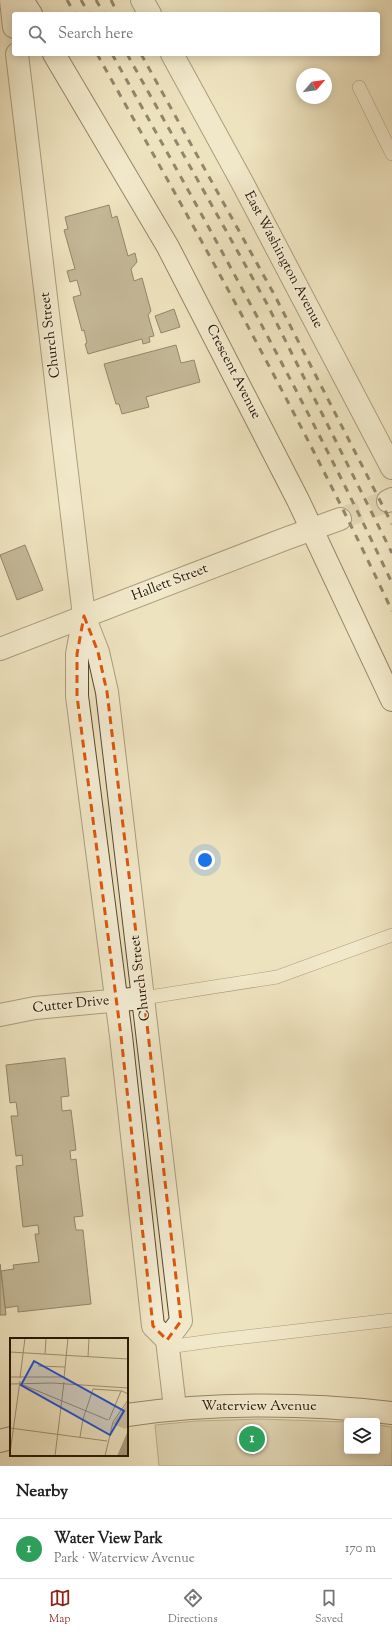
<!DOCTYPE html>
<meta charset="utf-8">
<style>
body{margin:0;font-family:"Sorts Mill Goudy",serif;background:#f6f6f6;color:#222}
.controls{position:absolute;right:12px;bottom:12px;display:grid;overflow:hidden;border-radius:4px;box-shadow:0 2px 10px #0003}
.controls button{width:36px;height:36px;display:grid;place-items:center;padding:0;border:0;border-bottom:1px solid #e0e0e0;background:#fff;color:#222;font:20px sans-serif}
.compass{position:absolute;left:296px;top:68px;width:36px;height:36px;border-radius:50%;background:#fff;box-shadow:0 2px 10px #0003;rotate:61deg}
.you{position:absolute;left:205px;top:860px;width:14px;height:14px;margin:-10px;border:3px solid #fff;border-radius:50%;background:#1a73e8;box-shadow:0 0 0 6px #1a73e833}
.badge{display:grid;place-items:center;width:26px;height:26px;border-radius:50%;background:#8f2418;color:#fff;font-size:13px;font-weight:700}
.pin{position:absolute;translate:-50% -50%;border:2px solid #fff;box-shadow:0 1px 4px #0006}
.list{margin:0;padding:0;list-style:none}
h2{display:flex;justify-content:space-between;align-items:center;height:52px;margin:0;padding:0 16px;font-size:17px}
h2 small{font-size:13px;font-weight:400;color:#767676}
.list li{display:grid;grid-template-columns:26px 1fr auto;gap:12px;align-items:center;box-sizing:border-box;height:60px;padding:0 16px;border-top:1px solid #e0e0e0}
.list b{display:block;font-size:15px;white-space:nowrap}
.list p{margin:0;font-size:13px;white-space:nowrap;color:#767676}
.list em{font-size:13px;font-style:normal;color:#767676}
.icon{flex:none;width:22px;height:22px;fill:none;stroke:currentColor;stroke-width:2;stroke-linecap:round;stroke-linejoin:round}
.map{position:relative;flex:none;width:392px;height:1466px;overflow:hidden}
.search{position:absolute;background:#fff;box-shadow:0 2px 10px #0003;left:12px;right:12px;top:12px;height:44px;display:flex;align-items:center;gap:10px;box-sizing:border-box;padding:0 14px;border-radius:4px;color:#767676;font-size:15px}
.sheet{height:112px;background:#fff}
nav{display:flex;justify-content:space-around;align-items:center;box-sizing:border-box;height:56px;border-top:1px solid #e0e0e0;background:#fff;font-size:11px;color:#767676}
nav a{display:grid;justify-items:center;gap:2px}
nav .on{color:#8f2418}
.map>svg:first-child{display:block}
.green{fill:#ccc09f;stroke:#786a50}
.building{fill:#8e8064;stroke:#251502}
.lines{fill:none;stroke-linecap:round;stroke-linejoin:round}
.street-tunnel{stroke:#d0c4a3;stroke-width:22;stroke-dasharray:22 11;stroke-linecap:butt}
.lane-casing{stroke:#574831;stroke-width:14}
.street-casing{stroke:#574831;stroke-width:24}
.secondary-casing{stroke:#251502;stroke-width:24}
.lane{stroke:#f4edd5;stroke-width:13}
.street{stroke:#f4edd5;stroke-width:22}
.secondary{stroke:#f4edd5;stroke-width:22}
.rail{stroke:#251502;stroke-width:3;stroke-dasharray:7 7;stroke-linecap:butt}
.marked{fill:none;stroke:#de560c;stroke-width:3;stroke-dasharray:8 5;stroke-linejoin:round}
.labels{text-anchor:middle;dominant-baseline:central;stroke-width:3;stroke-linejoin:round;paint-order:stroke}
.street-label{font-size:14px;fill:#251502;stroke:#f4edd5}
.inset-road{fill:none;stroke:#9e9173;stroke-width:1}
.view{fill:#1d4ed8;fill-opacity:0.15;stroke:#1d4ed8;stroke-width:2}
.inset-edge{fill:none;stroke:#251502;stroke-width:2}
</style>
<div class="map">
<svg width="392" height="1466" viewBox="0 0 392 1466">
<rect width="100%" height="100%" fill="#eee3bf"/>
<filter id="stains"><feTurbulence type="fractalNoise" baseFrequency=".005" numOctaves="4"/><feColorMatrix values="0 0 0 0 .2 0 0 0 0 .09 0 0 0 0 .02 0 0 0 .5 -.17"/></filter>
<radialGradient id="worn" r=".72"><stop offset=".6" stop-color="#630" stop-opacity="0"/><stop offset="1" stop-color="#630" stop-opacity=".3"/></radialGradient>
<polygon class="green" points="261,1419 347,1422 347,1451 377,1451 377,1425 392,1427 392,1466 159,1466 155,1425 196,1421"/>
<g class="building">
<polygon points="109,205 112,218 117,216 128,256 135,253 137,262 131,269 134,281 142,278 151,311 148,315 154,336 149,337 150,342 143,344 142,339 88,354 85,344 87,343 84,330 82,331 73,297 81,295 77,280 70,282 67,271 75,269 64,230 68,229 65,217"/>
<polygon points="174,309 180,327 161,333 155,316"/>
<polygon points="176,345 181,363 194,360 200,382 146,397 149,407 122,414 119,404 116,404 104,364"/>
<polygon points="25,545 43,590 17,600 0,555"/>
<polygon points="65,1058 69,1096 61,1097 62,1111 71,1110 76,1150 70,1151 71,1160 76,1159 83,1216 74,1217 76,1230 83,1230 91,1304 18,1312 18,1306 5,1308 1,1271 14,1269 13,1265 39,1262 35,1234 39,1234 38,1225 23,1227 16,1166 23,1165 22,1155 16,1156 11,1116 18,1116 16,1102 10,1103 6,1065"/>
<polygon points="0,1264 6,1315 0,1315"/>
</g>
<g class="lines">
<polyline class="street-tunnel" points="340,519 388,501"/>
<defs>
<g id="lane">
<polyline points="359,87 392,154"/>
<polyline points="143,998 277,977 392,935"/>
<polyline points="168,1347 218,1340 392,1320"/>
</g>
<g id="street">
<polyline points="11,0 14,27"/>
<polyline points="142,0 150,14"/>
<polyline points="17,54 84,616 98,652 107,692 181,1321 167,1340"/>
<polyline points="172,54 242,182 392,468"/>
<polyline points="388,501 392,499"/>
<polyline points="84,616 77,654 77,696 121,1036 153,1326 167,1340 175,1408"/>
<polyline points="0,649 285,539 340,519"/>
<polyline points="0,1015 35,1008 132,999"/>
</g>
<g id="secondary">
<polyline points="22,0 31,14"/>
<polyline points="54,54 168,247 298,500 392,700"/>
<path d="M 127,1415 C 217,1402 302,1403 392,1413"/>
<polyline points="0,1441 11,1438"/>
</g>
</defs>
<use href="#lane" class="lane-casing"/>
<use href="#street" class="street-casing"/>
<use href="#secondary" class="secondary-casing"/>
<use href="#lane" class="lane"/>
<use href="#street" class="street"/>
<use href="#secondary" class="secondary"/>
<g class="rail">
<polyline points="67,0 75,14"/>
<polyline points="81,0 89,14"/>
<polyline points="96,0 104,14"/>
<polyline points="111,0 118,14"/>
<path d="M 97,54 C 200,237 303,421 392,611"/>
<path d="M 112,54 C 210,228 307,403 392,583"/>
<polyline points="127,54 266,302 392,553"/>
<polyline points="141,54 275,296 392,524"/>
</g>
</g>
<path d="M0 0H392V1466H0ZM 84,616 L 98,652 L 107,692 L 148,1033 L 181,1321 L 167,1340 L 153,1326 L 121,1036 L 77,696 L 77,654 Z" fill="#eee3bf" fill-opacity=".55" fill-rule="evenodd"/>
<path class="marked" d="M 84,616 L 98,652 L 107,692 L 148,1033 L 181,1321 L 167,1340 L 153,1326 L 121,1036 L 77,696 L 77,654 Z"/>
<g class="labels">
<g class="street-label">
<text transform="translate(283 260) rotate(62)">East Washington Avenue</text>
<text transform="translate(51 335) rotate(-97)">Church Street</text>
<text transform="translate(233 372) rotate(63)">Crescent Avenue</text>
<text transform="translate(170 583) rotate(-21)">Hallett Street</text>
<text transform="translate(141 978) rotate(-97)">Church Street</text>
<text transform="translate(71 1005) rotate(-6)">Cutter Drive</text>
<text x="259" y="1407">Waterview Avenue</text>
</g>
</g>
<g transform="translate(10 1338)">
<rect width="118" height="118" fill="#eee3bf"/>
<path d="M 118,64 L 118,89 L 115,91 L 103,86 Z" fill="#ccc09f"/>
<path d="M 118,94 L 118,118 L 107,118 L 117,95 Z" fill="#aa9d7f"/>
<path class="inset-road" d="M 0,14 L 118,21M 35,16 L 36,0M 78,19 L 79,0M 28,28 L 55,29M 0,39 L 55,39M 10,40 L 15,0M 54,40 L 58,0M 0,46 L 42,45 L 118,50M 11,46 L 98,82M 99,82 L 111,53M 0,90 L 97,103M 70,99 L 73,81 L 83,51 L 112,53 L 118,56M 0,115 L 10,43M 45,118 L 54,44M 95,118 L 103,84 L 118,62"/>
<path class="view" d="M 24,23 L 114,73 L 100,97 L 11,47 Z"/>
<rect width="118" height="118" class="inset-edge"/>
</g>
<rect width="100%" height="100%" filter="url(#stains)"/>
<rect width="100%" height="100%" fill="url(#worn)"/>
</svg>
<div class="controls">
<button><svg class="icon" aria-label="layers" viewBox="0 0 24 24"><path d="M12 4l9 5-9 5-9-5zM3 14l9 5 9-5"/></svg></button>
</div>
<svg class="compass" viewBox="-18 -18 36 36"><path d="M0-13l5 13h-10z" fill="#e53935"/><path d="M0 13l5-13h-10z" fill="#767676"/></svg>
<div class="you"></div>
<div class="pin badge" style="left:252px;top:1439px;background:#2e9e5b">1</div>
<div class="search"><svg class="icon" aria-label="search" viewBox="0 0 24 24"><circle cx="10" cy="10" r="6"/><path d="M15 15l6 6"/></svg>Search here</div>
</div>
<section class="sheet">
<h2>Nearby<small></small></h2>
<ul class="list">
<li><span class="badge" style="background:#2e9e5b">1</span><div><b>Water View Park</b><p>Park · Waterview Avenue</p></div><em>170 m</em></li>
</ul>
</section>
<nav>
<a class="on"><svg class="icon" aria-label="map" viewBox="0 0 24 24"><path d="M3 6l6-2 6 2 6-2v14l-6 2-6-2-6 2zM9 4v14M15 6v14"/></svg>Map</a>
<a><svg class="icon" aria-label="directions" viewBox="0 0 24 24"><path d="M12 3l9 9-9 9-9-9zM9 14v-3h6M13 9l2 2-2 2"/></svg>Directions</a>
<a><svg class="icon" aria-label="saved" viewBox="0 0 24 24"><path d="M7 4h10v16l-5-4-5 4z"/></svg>Saved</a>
</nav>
